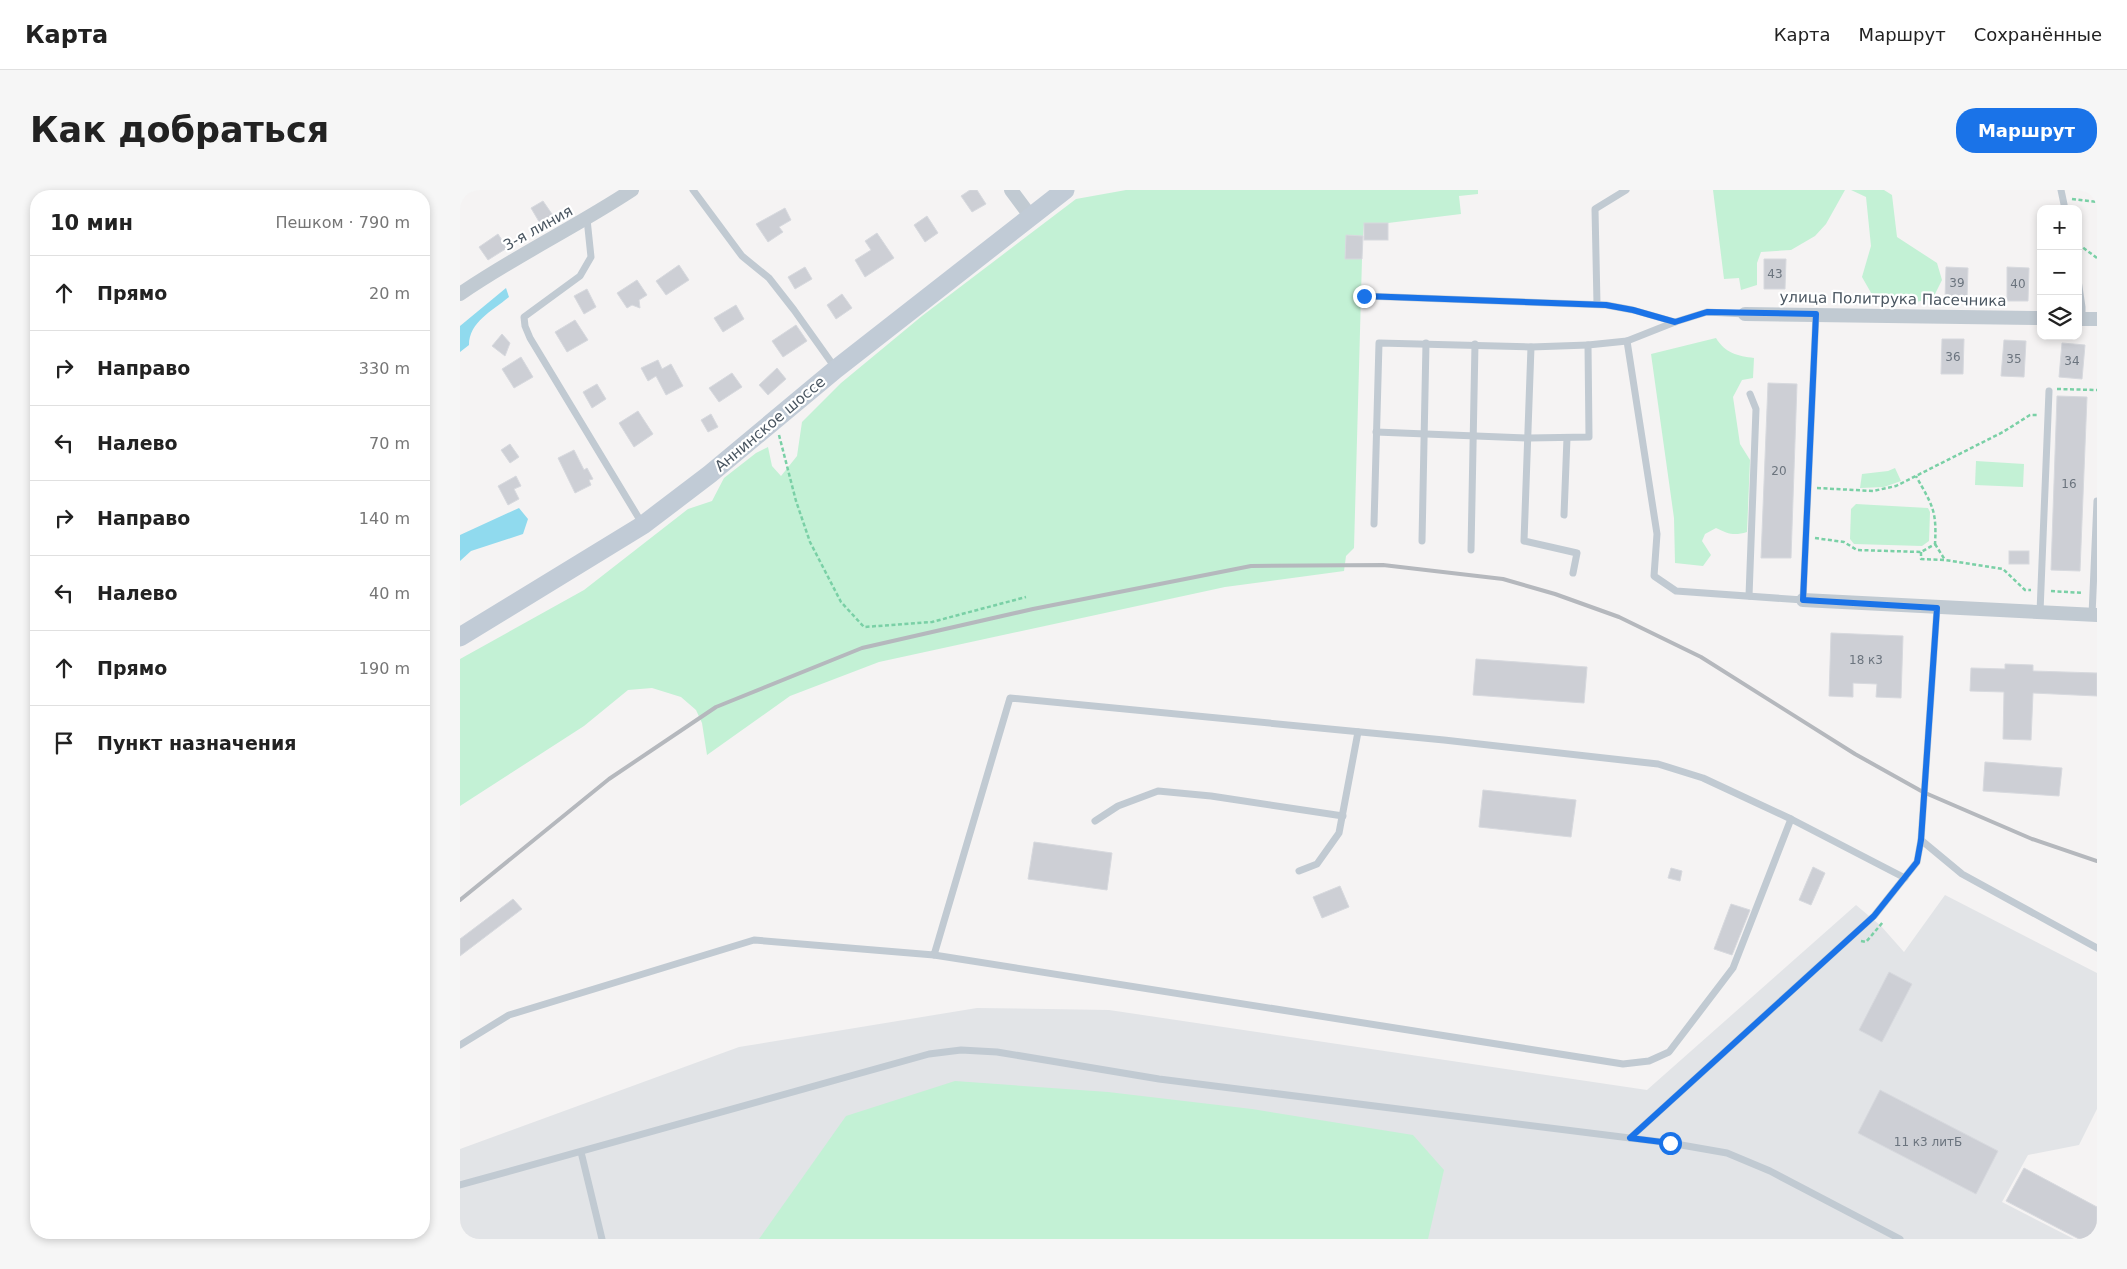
<!DOCTYPE html>
<html lang="ru">
<meta charset="utf-8">
<style>
body{margin:0;font-family:"DejaVu Sans",sans-serif;background:#f6f6f6;color:#222}
.controls{position:absolute;right:15px;top:15px;display:grid;overflow:hidden;border-radius:10px;box-shadow:0 2px 8px #0003}
.controls button{width:45px;height:45px;display:grid;place-items:center;padding:0;border:0;border-bottom:1px solid #e0e0e0;background:#fff;color:#222;font:25px sans-serif}
.stop{position:absolute;width:15px;height:15px;margin:-11px;border:4px solid #1a73e8;border-radius:50%;background:#fff}
.stop.end{background:#1a73e8;border-color:#fff;box-shadow:0 1px 5px #0008}
.list{margin:0;padding:0;list-style:none}
h2{display:flex;justify-content:space-between;align-items:center;height:65px;margin:0;padding:0 20px;font-size:21px}
h2 small{font-size:16px;font-weight:400;color:#767676}
.list li{display:grid;grid-template-columns:32px 1fr auto;gap:15px;align-items:center;box-sizing:border-box;height:75px;padding:0 20px;border-top:1px solid #e0e0e0}
.list b{display:block;font-size:19px;white-space:nowrap}
.list em{font-size:16px;font-style:normal;color:#767676}
.icon{flex:none;width:28px;height:28px;fill:none;stroke:currentColor;stroke-width:2;stroke-linecap:round;stroke-linejoin:round}
.map{position:relative;flex:none;width:1637px;height:1049px;overflow:hidden;border-radius:20px}
header{display:flex;align-items:center;gap:30px;box-sizing:border-box;height:70px;padding:0 25px;background:#fff;border-bottom:1px solid #e0e0e0}
header strong{font-size:24px}
nav{display:flex;gap:28px;margin-inline-start:auto;font-size:18px}
.intro{display:flex;align-items:center;justify-content:space-between;box-sizing:border-box;height:120px;padding:0 30px}
h1{margin:0;font-size:35px}
.button{padding:12px 22px;border-radius:20px;background:#1a73e8;color:#fff;font-size:18px;font-weight:700}
main{display:flex;gap:30px;padding:0 30px}
aside{flex:1;background:#fff;border-radius:20px;box-shadow:0 2px 8px #0003}
.map>svg:first-child{display:block}
.airport{fill:#e2e4e7}
.green{fill:#c3f1d5}
.water{fill:#90daee}
.building{fill:#cdcfd5;stroke:#d7d9de}
.lines{fill:none;stroke-linecap:round;stroke-linejoin:round}
.path{stroke:#7ad0a6;stroke-width:2.5;stroke-dasharray:4 2.5;stroke-linecap:butt}
.lane{stroke:#c1cad2;stroke-width:7}
.street{stroke:#c1cad2;stroke-width:14}
.secondary{stroke:#c1cbd6;stroke-width:19}
.rail{stroke:#b5b8bd;stroke-width:4}
.route{stroke:#1a73e8;stroke-width:6}
.labels{text-anchor:middle;dominant-baseline:central;stroke-width:4.5;stroke-linejoin:round;paint-order:stroke}
.number-label{font-size:12px;fill:#6b747e}
.street-label{font-size:15px;fill:#4a5661;stroke:#fff}
</style>
<header>
<strong>Карта</strong>
<nav><a>Карта</a><a>Маршрут</a><a>Сохранённые</a></nav>
</header>
<div class="intro"><h1>Как добраться</h1><a class="button">Маршрут</a></div>
<main>
<aside>
<h2>10 мин<small>Пешком · 790 m</small></h2>
<ul class="list">
<li><svg class="icon" aria-label="ahead" viewBox="0 0 24 24"><path d="M12 20V5M6 11l6-6 6 6"/></svg><div><b>Прямо</b></div><em>20 m</em></li>
<li><svg class="icon" aria-label="right" viewBox="0 0 24 24"><path d="M7 20v-9h11M14 6l5 5-5 5"/></svg><div><b>Направо</b></div><em>330 m</em></li>
<li><svg class="icon" aria-label="left" viewBox="0 0 24 24"><path d="M17 20v-9H6M10 6l-5 5 5 5"/></svg><div><b>Налево</b></div><em>70 m</em></li>
<li><svg class="icon" aria-label="right" viewBox="0 0 24 24"><path d="M7 20v-9h11M14 6l5 5-5 5"/></svg><div><b>Направо</b></div><em>140 m</em></li>
<li><svg class="icon" aria-label="left" viewBox="0 0 24 24"><path d="M17 20v-9H6M10 6l-5 5 5 5"/></svg><div><b>Налево</b></div><em>40 m</em></li>
<li><svg class="icon" aria-label="ahead" viewBox="0 0 24 24"><path d="M12 20V5M6 11l6-6 6 6"/></svg><div><b>Прямо</b></div><em>190 m</em></li>
<li><svg class="icon" aria-label="arrive" viewBox="0 0 24 24"><path d="M6 21V4h12l-3 4 3 4H6"/></svg><div><b>Пункт назначения</b></div></li>
</ul>
</aside>
<div class="map">
<svg width="1637" height="1049" viewBox="0 0 1637 1049">
<rect width="100%" height="100%" fill="#f5f3f3"/>
<polygon class="airport" points="1485,705 1637,783 1637,919 1619,955 1568,965 1542,1012 1614,1049 0,1049 0,959 279,857 517,818 649,820 1187,900 1396,715 1421,736 1444,762"/>
<g class="green">
<polygon points="666,0 1018,0 1018,4 999,6 1001,24 928,33 904,34 903,46 886,46 885,69 902,69 894,358 886,366 884,381 765,397 419,472 330,506 247,565 242,533 236,520 221,507 192,498 168,500 124,536 0,616 0,469 124,400 228,319 252,311 264,288 296,263 308,257 312,276 321,286 337,266 342,232 381,193 462,126 616,9"/>
<polygon points="1253,0 1385,0 1366,34 1355,46 1331,60 1301,62 1297,73 1297,95 1281,100 1279,88 1264,89"/>
<polygon points="1391,0 1424,0 1432,5 1437,47 1477,73 1482,90 1473,108 1448,114 1414,108 1402,87 1411,56 1406,7"/>
<path d="M 1256,148 C 1265,163 1278,166 1294,168 L 1293,188 L 1282,190 L 1273,207 L 1280,254 L 1290,270 L 1287,342 C 1274,346 1268,344 1256,338 L 1245,344 L 1242,351 L 1251,365 L 1243,376 L 1215,373 L 1214,328 L 1191,164 Z"/>
<polygon points="1516,271 1564,274 1563,297 1515,295"/>
<polygon points="1435,278 1441,291 1424,297 1400,298 1402,284 1428,281"/>
<polygon points="1396,314 1468,318 1470,322 1469,351 1462,356 1394,354 1390,349 1391,319"/>
<polygon points="495,891 648,902 792,919 953,945 984,980 968,1049 299,1049 386,926"/>
</g>
<g class="water">
<path d="M 46,98 L 49,107 C 32,121 9,132 9,155 L 0,162 L 0,136 Z"/>
<polygon points="59,318 68,329 63,344 11,361 0,371 0,345"/>
</g>
<g class="building">
<polygon points="510,0 517,0 526,14 512,22 501,6"/>
<polygon points="83,11 94,27 81,35 71,18"/>
<polygon points="325,18 331,30 319,37 323,42 308,52 296,34"/>
<polygon points="467,26 478,43 465,52 454,35"/>
<rect x="904" y="33" width="24" height="17"/>
<polygon points="417,43 434,68 405,87 395,70 411,60 405,51"/>
<polygon points="38,44 47,58 28,70 19,57"/>
<polygon points="886,45 903,46 902,69 885,69"/>
<polygon points="1304,69 1326,69 1325,99 1304,99"/>
<polygon points="219,75 229,90 206,105 196,91"/>
<polygon points="345,77 352,89 335,99 328,87"/>
<polygon points="1486,77 1508,78 1507,109 1485,109"/>
<polygon points="1547,77 1569,78 1568,111 1547,111"/>
<polygon points="177,90 187,105 179,110 180,118 172,115 167,118 157,103"/>
<polygon points="127,99 136,117 124,124 114,106"/>
<polygon points="382,104 392,118 376,129 367,115"/>
<polygon points="276,115 284,129 263,142 254,128"/>
<polygon points="115,130 128,150 107,162 95,142"/>
<polygon points="336,135 347,151 323,167 312,151"/>
<polygon points="42,144 50,153 45,166 32,156"/>
<polygon points="1482,149 1504,149 1503,184 1481,184"/>
<polygon points="1544,150 1566,151 1564,187 1541,186"/>
<polygon points="1602,153 1625,155 1622,189 1599,187"/>
<polygon points="61,167 73,187 54,198 42,179"/>
<polygon points="198,170 202,179 211,174 223,196 206,205 196,186 188,191 181,178"/>
<polygon points="317,178 326,189 308,205 299,195"/>
<polygon points="272,183 282,197 259,212 249,198"/>
<polygon points="1308,193 1337,194 1331,368 1301,368"/>
<polygon points="137,194 146,209 132,218 123,202"/>
<polygon points="1597,206 1627,207 1620,381 1591,380"/>
<polygon points="178,221 193,244 174,257 159,233"/>
<polygon points="251,224 258,237 248,242 241,230"/>
<polygon points="50,254 59,267 50,273 41,260"/>
<polygon points="114,260 124,280 127,278 133,289 129,290 131,295 115,303 98,268"/>
<polygon points="56,286 61,296 54,299 59,309 48,315 38,296"/>
<rect x="1549" y="361" width="20" height="13"/>
<polygon points="1371,443 1443,446 1441,508 1416,507 1417,494 1393,493 1393,507 1369,506"/>
<polygon points="1016,469 1127,477 1124,513 1013,505"/>
<polygon points="1545,474 1573,475 1573,481 1637,483 1637,506 1573,503 1571,550 1543,549 1544,502 1510,501 1511,478 1545,479"/>
<polygon points="1525,572 1602,578 1599,606 1523,601"/>
<polygon points="1023,600 1116,610 1111,647 1019,637"/>
<polygon points="574,652 652,663 647,700 568,689"/>
<polygon points="1353,677 1365,683 1351,715 1339,710"/>
<polygon points="1211,678 1222,681 1220,691 1208,688"/>
<polygon points="880,696 889,717 862,728 853,707"/>
<polygon points="53,709 62,719 0,766 0,749"/>
<polygon points="1271,714 1290,720 1272,765 1254,759"/>
<polygon points="1429,782 1452,794 1422,852 1399,840"/>
<polygon points="1420,900 1538,961 1516,1004 1398,943"/>
<polygon points="1564,978 1637,1017 1637,1049 1619,1049 1546,1011"/>
</g>
<g class="lines">
<g class="path">
<polyline points="1612,9 1637,12"/>
<polyline points="1618,54 1637,68"/>
<polyline points="1597,199 1637,200"/>
<polyline points="319,245 336,311 350,352 381,412 404,437 472,432 566,407"/>
<polyline points="1357,298 1413,301 1436,296 1543,242 1570,225 1578,225"/>
<path d="M 1355,348 L 1384,352 L 1397,360 L 1461,362 L 1475,354 C 1477,320 1472,315 1456,286"/>
<polyline points="1475,354 1485,370"/>
<polyline points="1461,362 1461,369 1485,370 1543,379 1565,400 1571,400"/>
<polyline points="1591,401 1623,403"/>
<polyline points="1401,751 1406,752 1423,732"/>
</g>
<g class="lane">
<polyline points="233,0 282,66 309,88 334,120 376,179"/>
<polyline points="1601,0 1605,19"/>
<polyline points="127,29 131,67 120,86 64,127 65,136 70,148 183,335"/>
<polyline points="1618,90 1622,117 1622,129"/>
<polyline points="904,106 1146,115 1173,120 1215,132"/>
<polyline points="1137,114 1135,19 1166,0"/>
<polyline points="1167,151 1197,344 1194,386 1216,401 1343,410 1356,124"/>
<polyline points="1071,157 1064,351 1117,363 1113,383"/>
<polyline points="916,242 1069,248 1129,247 1128,155 1167,151 1215,132 1247,122 1285,124"/>
<polyline points="1104,325 1107,248"/>
<polyline points="914,334 919,153 1071,157 1128,155"/>
<polyline points="962,351 966,153"/>
<polyline points="1011,360 1015,154"/>
<polyline points="1289,406 1296,219 1290,204"/>
<polyline points="1580,422 1589,201"/>
<polyline points="1632,425 1637,311"/>
<polyline points="635,631 658,616 698,601 751,606 883,626"/>
<polyline points="1461,650 1502,684 1637,758"/>
<polyline points="839,681 857,674 879,643 898,542"/>
<polyline points="474,765 1163,874 1189,871 1209,862 1273,778 1331,629"/>
<polyline points="0,855 49,825 294,750 474,765 550,508 984,550 1198,574 1243,588 1331,629 1445,688"/>
<polyline points="1170,948 1414,726 1457,672 1461,650 1477,418"/>
<polyline points="121,962 142,1049"/>
<polyline points="0,995 469,864 501,860 537,862 699,889 1210,953 1267,963 1310,981 1440,1049"/>
</g>
<g class="street">
<polyline points="551,0 571,27"/>
<path d="M 0,104 C 55,66 116,37 172,0"/>
<polyline points="1285,124 1581,128"/>
<polyline points="1618,129 1637,129"/>
<polyline points="1343,410 1637,425"/>
</g>
<polyline class="secondary" points="0,447 183,335 250,284 376,179 605,0"/>
<polyline class="rail" points="0,710 149,589 256,517 402,458 573,419 791,376 923,375 1043,389 1095,404 1159,427 1241,467 1395,564 1463,602 1572,649 1637,671"/>
</g>
<g class="lines">
<polyline class="route" points="904,106 1146,115 1173,120 1215,132 1247,122 1356,124 1343,410 1477,418 1461,650 1457,672 1414,726 1170,948 1210,953"/>
</g>
<g class="labels">
<g class="number-label">
<text x="1315" y="84">43</text>
<text x="1497" y="93">39</text>
<text x="1558" y="94">40</text>
<text x="1493" y="167">36</text>
<text x="1554" y="169">35</text>
<text x="1612" y="171">34</text>
<text x="1319" y="281">20</text>
<text x="1609" y="294">16</text>
<text x="1406" y="470">18 к3</text>
<text x="1468" y="952">11 к3 литБ</text>
</g>
<g class="street-label">
<text transform="translate(78 38) rotate(-29)">3-я линия</text>
<text transform="translate(1433 109) rotate(1)">улица Политрука Пасечника</text>
<text transform="translate(310 234) rotate(-40)">Аннинское шоссе</text>
</g>
</g>
</svg>
<div class="controls">
<button>+</button>
<button>−</button>
<button><svg class="icon" aria-label="layers" viewBox="0 0 24 24"><path d="M12 4l9 5-9 5-9-5zM3 14l9 5 9-5"/></svg></button>
</div>
<div class="stop" style="left:1210px;top:953px"></div>
<div class="stop end" style="left:904px;top:106px"></div>
</div>
</main>
